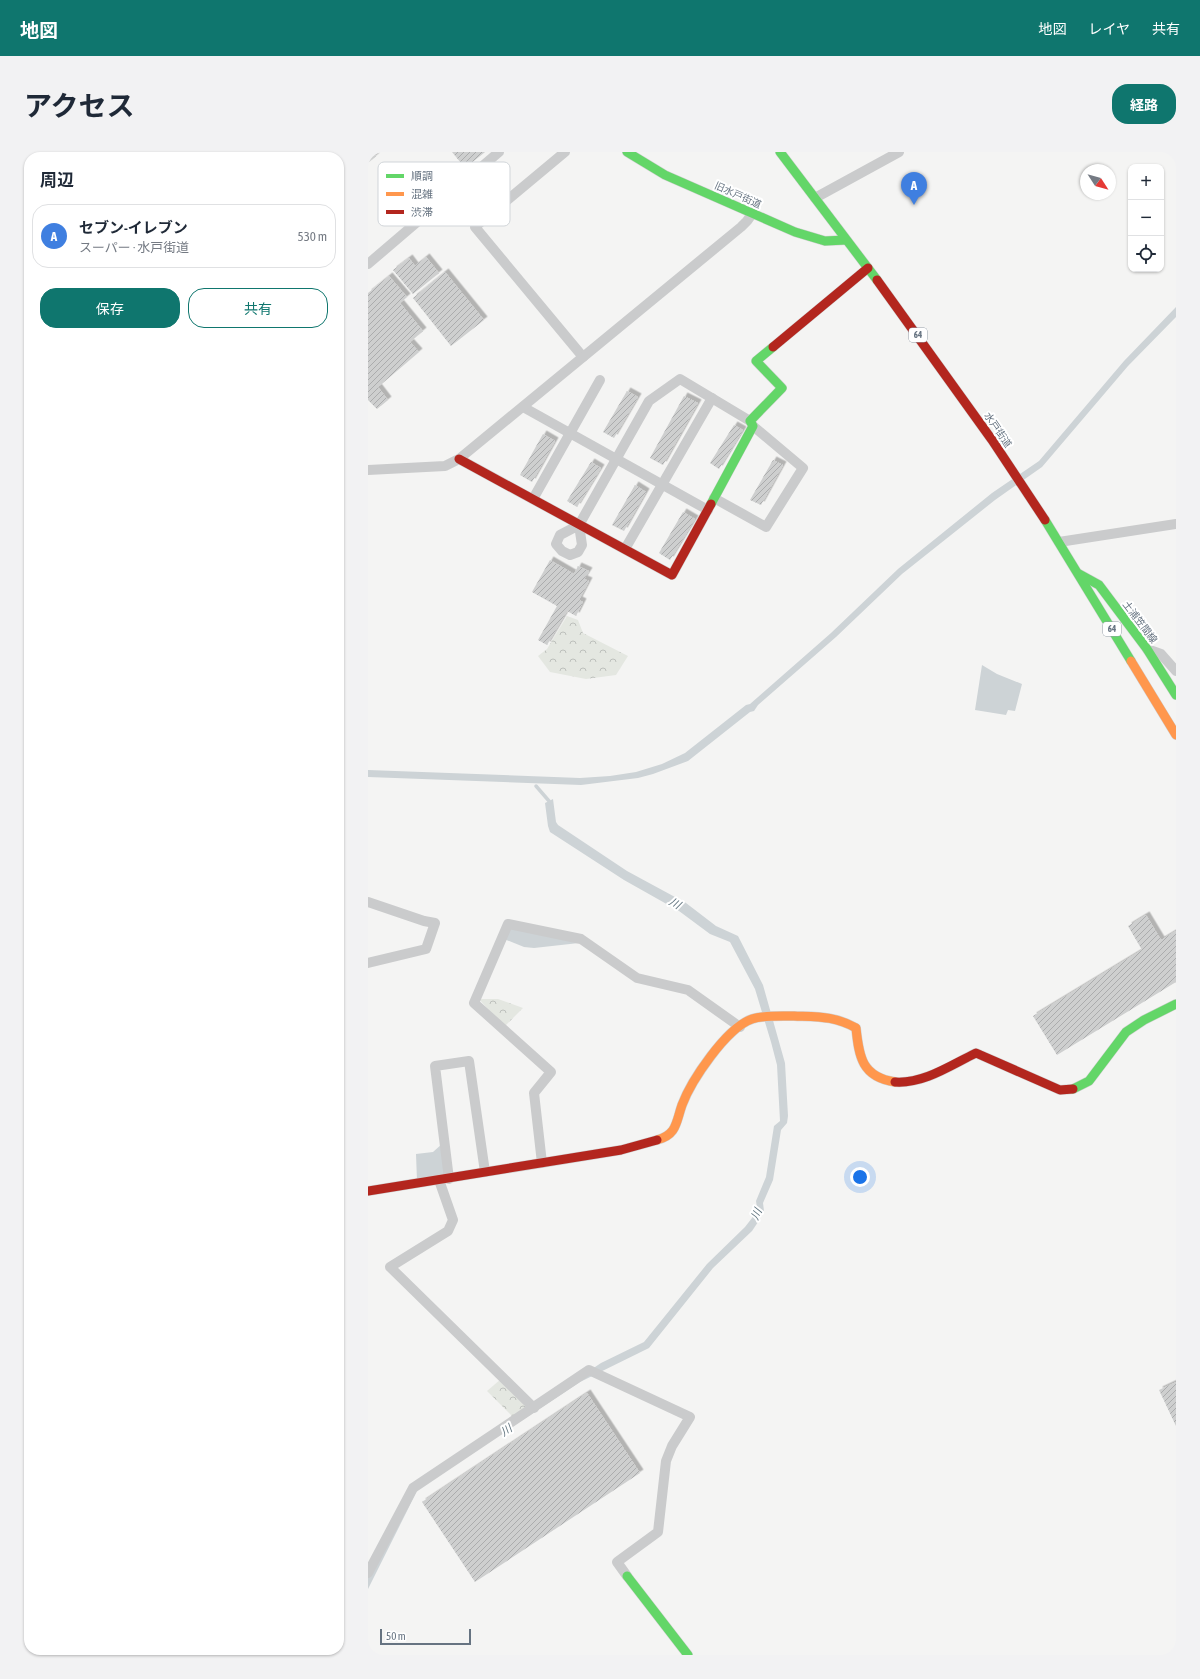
<!DOCTYPE html>
<html lang="ja">
<meta charset="utf-8">
<style>
body{margin:0;font-family:"Asap Condensed","Noto Sans JP",sans-serif;background:#f2f2f3;color:#1f2937}
.controls{position:absolute;right:12px;top:12px;display:grid;overflow:hidden;border-radius:8px;box-shadow:0 1px 3px #0004}
.controls button{width:36px;height:36px;display:grid;place-items:center;padding:0;border:0;border-bottom:1px solid #e0e1e3;background:#fff;color:#1f2937;font:20px sans-serif}
.compass{position:absolute;left:712px;top:12px;width:36px;height:36px;border-radius:50%;background:#fff;box-shadow:0 1px 3px #0004;rotate:126deg}
.scale{position:absolute;left:12px;bottom:10px;width:91px;box-sizing:border-box;padding-left:4px;border:2px solid #667381;border-top:0;font-size:11px;line-height:14px;white-space:nowrap;color:#667381;-webkit-text-stroke:3px #fff;paint-order:stroke}
.you{position:absolute;left:492px;top:1025px;width:14px;height:14px;margin:-10px;border:3px solid #fff;border-radius:50%;background:#1a73e8;box-shadow:0 0 0 6px #1a73e833}
.badge{display:grid;place-items:center;width:26px;height:26px;border-radius:50%;background:#0f766e;color:#fff;font-size:13px;font-weight:700}
.pin{position:absolute;translate:-50% -33px;filter:drop-shadow(0 1px 2px #0008)}
.pin::after{content:'';position:absolute;top:21px;width:14px;height:12px;background:inherit;clip-path:polygon(0 0,100% 0,50% 100%)}
.list{margin:0;padding:0;list-style:none}
h2{display:flex;justify-content:space-between;align-items:center;height:52px;margin:0;padding:0 16px;font-size:17px}
h2 small{font-size:13px;font-weight:400;color:#747a83}
.list li{display:grid;grid-template-columns:26px 1fr auto;gap:12px;align-items:center;box-sizing:border-box;height:64px;margin:0 8px 8px;padding:0 8px;border:1px solid #e0e1e3;border-radius:16px}
.list b{display:block;font-size:15px;white-space:nowrap}
.list p{margin:0;font-size:13px;white-space:nowrap;color:#747a83}
.list em{font-size:13px;font-style:normal;color:#747a83}
.actions{display:flex;gap:8px;padding:12px 16px}
.actions a{flex:1;padding:9px 0;border:1px solid #0f766e;border-radius:16px;text-align:center;font-size:14px;color:#0f766e}
.actions .main{background:#0f766e;color:#fff}
.icon{flex:none;width:22px;height:22px;fill:none;stroke:currentColor;stroke-width:2;stroke-linecap:round;stroke-linejoin:round}
.map{position:relative;flex:none;width:808px;height:1503px;overflow:hidden;border-radius:16px}
header{display:flex;align-items:center;gap:24px;box-sizing:border-box;height:56px;padding:0 20px;background:#0f766e;color:#fff}
header strong{font-size:19px}
nav{display:flex;gap:22px;margin-inline-start:auto;font-size:14px}
.intro{display:flex;align-items:center;justify-content:space-between;box-sizing:border-box;height:96px;padding:0 24px}
h1{margin:0;font-size:28px}
.button{padding:10px 18px;border-radius:16px;background:#0f766e;color:#fff;font-size:14px;font-weight:700}
main{display:flex;gap:24px;padding:0 24px}
aside{flex:1;background:#fff;border-radius:16px;box-shadow:0 1px 3px #0004}
.map>svg:first-child{display:block}
.park{fill:url(#park-crowns)}
.water{fill:#cdd3d6}
.lines{fill:none;stroke-linecap:round;stroke-linejoin:round}
.stream{stroke:#cdd3d6;stroke-width:3.5}
.building{fill:url(#building-hatch);filter:url(#shadow)}
.fast-casing{stroke:#d0d0d1;stroke-width:10}
.slow-casing{stroke:#d0d0d1;stroke-width:10}
.jam-casing{stroke:#d0d0d1;stroke-width:10}
.street{stroke:#cacbcc;stroke-width:10}
.fast{stroke:#63d668;stroke-width:9}
.slow{stroke:#ff974d;stroke-width:9}
.jam{stroke:#b3261e;stroke-width:9}
.labels{text-anchor:middle;dominant-baseline:central;stroke-width:4;stroke-linejoin:round;paint-order:stroke}
.shield{fill:#fff;stroke:#949da7;stroke-width:1}
.shield-label{font-size:9px;font-weight:bold;fill:#667381}
.street-label{font-size:10px;fill:#667381;stroke:#fff}
.water-label{font-size:11px;font-style:italic;fill:#61747f;stroke:#fff}
.key{fill:#fff;stroke:#d1d5d9;stroke-width:1}
.key-label{font-size:11px;fill:#667381}
</style>
<header>
<strong>地図</strong>
<nav><a>地図</a><a>レイヤ</a><a>共有</a></nav>
</header>
<div class="intro"><h1>アクセス</h1><a class="button">経路</a></div>
<main>
<aside>
<h2>周辺<small></small></h2>
<ul class="list">
<li><span class="badge" style="background:#3f7fe0">A</span><div><b>セブン-イレブン</b><p>スーパー · 水戸街道</p></div><em>530 m</em></li>
</ul>
<div class="actions"><a class="main">保存</a><a>共有</a></div>
</aside>
<div class="map">
<svg width="808" height="1503" viewBox="0 0 808 1503">
<defs>
<pattern id="park-crowns" width="20" height="18" patternUnits="userSpaceOnUse"><rect width="20" height="18" fill="#e4e7e1"/><path d="M2 6a3 3 0 1 1 6 0M12 15a3 3 0 1 1 6 0" fill="none" stroke="#bdc0bc"/></pattern>
<pattern id="building-hatch" width="6" height="6" patternUnits="userSpaceOnUse"><rect width="6" height="6" fill="#cecfcf"/><path d="M-1 1l2-2M0 6l6-6M5 7l2-2" fill="none" stroke="#abacad"/></pattern>
<filter id="shadow"><feDropShadow dx="3.5" dy="-3.5" stdDeviation="0" flood-color="#0004"/></filter>
</defs>
<rect width="100%" height="100%" fill="#f4f4f3"/>
<g class="park">
<polygon points="199,464 210,468 215,481 260,504 248,523 218,527 182,520 170,504 179,497"/>
<polygon points="111,847 130,847 155,856 136,875"/>
<polygon points="133,1227 162,1255 146,1266 119,1239"/>
</g>
<g class="water">
<polygon points="808,155 808,165 760,214 674,315 627,348 534,422 468,485 390,553 386,559 382,560 320,609 285,622 270,626 213,633 0,625 0,618 212,626 242,624 268,620 294,612 317,601 378,553 382,552 463,481 530,417 624,341 671,309 756,209"/>
<polygon points="614,513 629,522 654,532 647,559 640,558 638,563 607,558"/>
<polygon points="185,647 188,670 190,673 259,719 318,751 348,774 370,784 395,833 417,911 420,964 419,971 413,978 405,1028 395,1051 396,1059 390,1070 384,1079 345,1116 281,1196 212,1230 50,1337 0,1437 0,1426 47,1336 233,1211 276,1190 339,1112 377,1075 384,1066 389,1056 388,1049 398,1025 406,974 412,969 409,913 403,890 387,837 362,790 342,782 311,759 256,728 182,680 180,674 177,651"/>
<polygon points="141,775 211,791 166,796 156,795 136,787"/>
<polygon points="74,992 78,1024 49,1029 48,1002 65,1000"/>
</g>
<g class="lines">
<polyline class="stream" points="168,634 181,649 181,652"/>
</g>
<g class="building">
<polygon points="0,0 5,0 8,4 0,11"/>
<polygon points="84,0 117,0 97,16"/>
<polygon points="58,105 71,121 45,142 25,118 41,106 47,114"/>
<polygon points="77,120 116,168 83,194 45,146"/>
<polygon points="21,124 39,145 32,151 55,179 42,190 51,200 10,235 20,248 9,257 0,248 0,141"/>
<polygon points="259,239 270,245 246,286 235,280"/>
<polygon points="316,244 330,251 295,313 282,306"/>
<polygon points="366,273 375,278 351,317 342,311"/>
<polygon points="175,282 187,289 164,330 152,323"/>
<polygon points="405,308 415,313 393,353 382,348"/>
<polygon points="223,310 233,316 209,355 199,349"/>
<polygon points="267,333 278,340 256,379 244,373"/>
<polygon points="315,360 327,367 302,408 291,401"/>
<polygon points="182,408 206,422 210,414 221,419 216,427 221,429 211,448 215,450 208,464 199,459 179,493 170,488 189,454 164,440"/>
<polygon points="778,763 793,788 808,779 808,830 689,903 665,864 774,798 760,774"/>
<polygon points="808,1230 808,1274 791,1238"/>
<polygon points="219,1241 272,1321 107,1430 54,1350"/>
</g>
<g class="lines">
<defs>
<g id="fast">
<polyline points="259,0 297,23 427,80 457,89 478,88"/>
<polyline points="412,0 509,128"/>
<polyline points="343,352 385,274 382,269 414,236 388,209 405,195"/>
<polyline points="677,368 763,509"/>
<polyline points="711,422 731,433 779,497 808,543"/>
<polyline points="705,937 721,929 758,880 776,868 808,852"/>
<polyline points="259,1424 320,1503"/>
</g>
<g id="slow">
<polyline points="763,509 808,583"/>
<path d="M 289,988 C 309,983 308,970 314,953 C 323,929 358,876 384,867 C 396,863 413,864 426,864 C 450,865 467,864 488,876 C 491,905 494,925 527,930"/>
</g>
<g id="jam">
<polyline points="509,128 624,288 677,368"/>
<polyline points="405,195 500,116"/>
<polyline points="91,307 304,423 343,352"/>
<path d="M 527,930 C 556,932 583,913 608,901 L 692,938 L 705,937"/>
<polyline points="0,1039 253,998 289,988"/>
</g>
</defs>
<use href="#fast" class="fast-casing"/>
<use href="#slow" class="slow-casing"/>
<use href="#jam" class="jam-casing"/>
<g class="street">
<polyline points="197,0 107,75 215,205"/>
<polyline points="447,46 531,0"/>
<polyline points="0,112 131,0"/>
<polyline points="155,255 340,358"/>
<polyline points="0,318 77,314 91,307 373,75 379,69 384,62"/>
<polyline points="346,346 398,375 435,316 385,274"/>
<polyline points="165,347 232,228"/>
<polyline points="211,373 192,383 188,392 194,399 202,403 210,400 214,393 211,373 281,249 312,227 382,269"/>
<polyline points="691,390 808,372"/>
<polyline points="257,397 344,246"/>
<polyline points="779,497 793,502 808,519"/>
<polyline points="0,750 56,769 67,771 58,797 0,811"/>
<polyline points="174,1011 166,941 183,920 106,851 140,772 213,787 269,826 320,838 372,875"/>
<polyline points="81,1027 67,914 101,909 117,1020"/>
<polyline points="71,1028 85,1068 80,1079 22,1115 166,1256"/>
<polyline points="0,1421 45,1336 221,1218 322,1265 304,1294 298,1309 290,1380 249,1410 259,1424"/>
</g>
<use href="#fast" class="fast"/>
<use href="#slow" class="slow"/>
<use href="#jam" class="jam"/>
</g>
<g class="labels">
<g class="shield">
<rect x="541" y="176" width="18" height="14" rx="3"/>
<rect x="735" y="470" width="18" height="14" rx="3"/>
</g>
<g class="shield-label">
<text x="550" y="183">64</text>
<text x="744" y="477">64</text>
</g>
<g class="street-label">
<text transform="translate(370 43) rotate(24)">旧水戸街道</text>
<text transform="translate(630 278) rotate(55)">水戸街道</text>
<text transform="translate(772 470) rotate(53)">土浦笠間線</text>
</g>
<g class="water-label">
<text transform="translate(307 751) rotate(30)">川</text>
<text transform="translate(388 1062) rotate(-66)">川</text>
<text transform="translate(138 1278) rotate(-34)">川</text>
</g>
</g>
<rect x="10" y="10" width="132" height="64" rx="6" class="key"/>
<rect x="18" y="22" width="18" height="4" fill="#63d668"/>
<rect x="18" y="40" width="18" height="4" fill="#ff974d"/>
<rect x="18" y="58" width="18" height="4" fill="#b3261e"/>
<g class="key-label">
<text x="43" y="28">順調</text>
<text x="43" y="46">混雑</text>
<text x="43" y="64">渋滞</text>
</g>
</svg>
<div class="controls">
<button>+</button>
<button>−</button>
<button><svg class="icon" aria-label="locate" viewBox="0 0 24 24"><circle cx="12" cy="12" r="6"/><path d="M12 2v4M12 18v4M2 12h4M18 12h4"/></svg></button>
</div>
<svg class="compass" viewBox="-18 -18 36 36"><path d="M0-13l5 13h-10z" fill="#e53935"/><path d="M0 13l5-13h-10z" fill="#747a83"/></svg>
<div class="scale">50 m</div>
<div class="you"></div>
<div class="pin badge" style="left:546px;top:53px;background:#3f7fe0">A</div>
</div>
</main>
